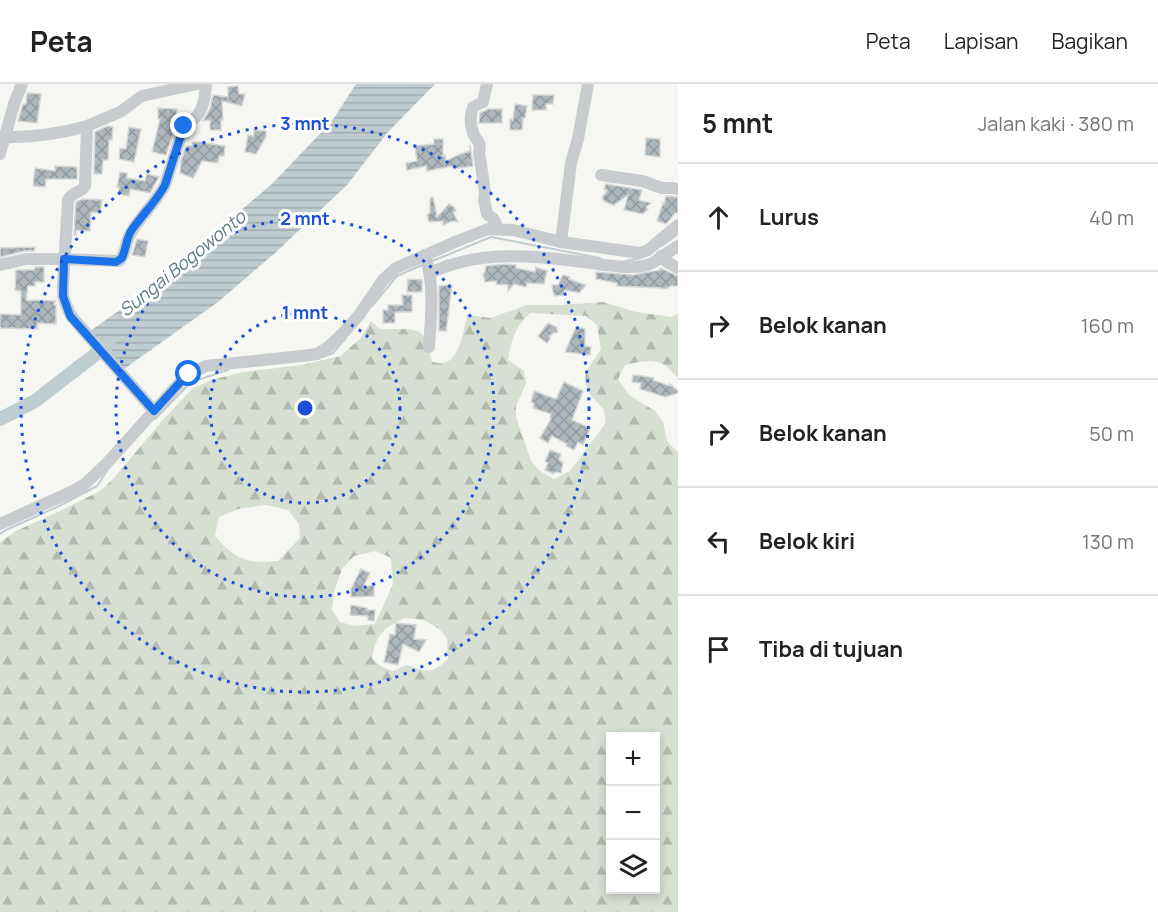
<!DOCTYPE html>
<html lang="id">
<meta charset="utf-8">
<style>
body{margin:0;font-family:Manrope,sans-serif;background:#f6f6f6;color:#222}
.controls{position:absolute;right:18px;bottom:18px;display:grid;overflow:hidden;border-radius:0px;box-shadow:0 3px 9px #0003}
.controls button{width:54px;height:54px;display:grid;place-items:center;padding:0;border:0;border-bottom:2px solid #e0e0e0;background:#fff;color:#222;font:30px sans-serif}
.stop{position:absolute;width:18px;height:18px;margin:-14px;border:4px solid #1a73e8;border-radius:50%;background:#fff}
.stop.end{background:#1a73e8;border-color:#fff;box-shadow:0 2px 6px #0008}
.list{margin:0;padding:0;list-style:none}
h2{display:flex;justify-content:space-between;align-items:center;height:78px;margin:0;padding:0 24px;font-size:26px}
h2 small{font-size:20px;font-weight:400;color:#767676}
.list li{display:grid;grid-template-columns:39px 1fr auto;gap:18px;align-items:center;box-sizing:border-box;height:108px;padding:0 24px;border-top:2px solid #e0e0e0}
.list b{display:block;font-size:22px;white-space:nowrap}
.list em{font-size:20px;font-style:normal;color:#767676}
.icon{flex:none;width:33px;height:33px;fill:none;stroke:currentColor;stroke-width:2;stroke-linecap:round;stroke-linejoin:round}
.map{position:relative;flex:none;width:678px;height:828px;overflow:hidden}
header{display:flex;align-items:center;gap:36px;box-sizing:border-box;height:84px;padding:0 30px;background:#fff;border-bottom:2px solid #e0e0e0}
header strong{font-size:28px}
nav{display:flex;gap:33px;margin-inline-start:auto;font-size:21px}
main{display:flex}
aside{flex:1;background:#fff}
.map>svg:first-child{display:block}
.forest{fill:url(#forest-firs);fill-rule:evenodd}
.water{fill:url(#water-rules)}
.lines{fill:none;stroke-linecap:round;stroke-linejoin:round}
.stream{stroke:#bfccd0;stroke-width:2}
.river{stroke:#bfccd0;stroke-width:14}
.building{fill:url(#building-cross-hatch);stroke:#d7d7d5;stroke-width:1.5}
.minor{stroke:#c8ccce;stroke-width:12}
.route{stroke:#1a73e8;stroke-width:8}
.ring{fill:none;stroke:#1d4ed8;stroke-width:3;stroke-dasharray:3 6}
.labels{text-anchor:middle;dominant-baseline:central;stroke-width:6;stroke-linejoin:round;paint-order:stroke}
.water-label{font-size:18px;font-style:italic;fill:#5d7b83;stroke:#fff}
.centre{fill:#1d4ed8;stroke:#fff;stroke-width:3}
.ring-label{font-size:18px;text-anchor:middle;font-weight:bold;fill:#1d4ed8;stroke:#fff;stroke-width:6;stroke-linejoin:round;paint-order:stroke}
</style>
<header>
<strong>Peta</strong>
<nav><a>Peta</a><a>Lapisan</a><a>Bagikan</a></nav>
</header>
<main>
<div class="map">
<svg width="678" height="828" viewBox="0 0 678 828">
<defs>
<pattern id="forest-firs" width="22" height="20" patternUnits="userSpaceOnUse" patternTransform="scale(1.5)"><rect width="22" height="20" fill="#d7dfd2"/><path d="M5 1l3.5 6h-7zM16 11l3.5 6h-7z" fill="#b2bab0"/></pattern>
<pattern id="water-rules" width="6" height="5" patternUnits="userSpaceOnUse" patternTransform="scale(1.5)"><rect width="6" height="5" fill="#bfccd0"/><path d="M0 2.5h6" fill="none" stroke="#9faaae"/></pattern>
<pattern id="building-cross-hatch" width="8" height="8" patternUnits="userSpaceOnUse" patternTransform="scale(1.5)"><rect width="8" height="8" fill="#aeb7bc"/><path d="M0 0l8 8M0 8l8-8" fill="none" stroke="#919a9e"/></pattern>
</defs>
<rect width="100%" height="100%" fill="#f6f6f2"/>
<path class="forest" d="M 603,218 L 636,228 L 672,233 L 678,229 L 678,294 C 662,273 648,275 625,281 L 618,295 L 629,311 L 655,327 L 663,338 L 667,357 L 678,369 L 678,828 L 0,828 L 0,458 L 16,447 L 58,428 L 100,407 L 113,395 L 161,338 L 192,305 L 211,296 L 243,288 L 302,281 L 340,272 L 360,255 L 371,237 L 380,245 C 389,246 414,243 421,249 C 427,255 429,269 432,278 C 435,278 438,280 442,279 C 460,278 464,245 467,231 L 490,234 L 527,221 L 562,221 ZM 530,229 L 586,232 L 597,241 L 601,265 L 586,288 L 585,298 L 590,310 L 604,326 L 606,339 L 570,387 L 554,395 L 540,387 L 531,377 L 516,333 L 516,322 L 526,300 L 524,287 L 508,276 C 511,257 515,243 530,229 ZM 266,421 L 288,426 L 299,440 L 300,454 L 278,477 C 246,480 236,476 215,452 L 219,433 L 238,425 ZM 376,467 L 391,474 L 393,500 L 375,540 L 355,542 L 340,538 L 332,526 L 334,508 L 342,485 L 354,472 ZM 404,534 L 424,536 L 439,545 L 447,554 L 448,575 C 431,591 427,588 407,581 L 393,587 L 380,582 L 372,574 C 377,549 382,546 404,534 ZM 610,652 L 656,652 L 656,806 L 610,806 Z"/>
<polygon class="water" points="356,0 435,0 388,48 347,101 275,169 218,218 124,285 90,247 140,212 272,100 332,37"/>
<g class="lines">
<g class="stream">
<polyline points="662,162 678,150"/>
<polyline points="626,177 641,174"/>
<polyline points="430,178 491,153 600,174"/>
<polyline points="372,222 397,192 422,181"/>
<polyline points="323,273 333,269 346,254"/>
<polyline points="155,335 191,298 228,286"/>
<polyline points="0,450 6,446 59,422 97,402 107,387"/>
</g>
<polyline class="river" points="0,335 35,317 109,260"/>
</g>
<g class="building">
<polygon points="238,2 239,10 245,10 242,22 222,17 223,36 221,36 221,46 210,46 210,36 203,37 210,25 213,11 228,13 228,3"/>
<polygon points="27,9 41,10 37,39 18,37 23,20 26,20"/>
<polygon points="533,11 554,11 553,20 546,20 546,26 532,26"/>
<polygon points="515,20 527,22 525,34 523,34 522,46 510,46 510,35 513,36"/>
<polygon points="158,24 177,25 175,44 166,71 152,68 160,35 158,35"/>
<polygon points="488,25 502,25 502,39 479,39 480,29"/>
<polygon points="107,42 113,43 112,56 109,56 108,76 103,76 102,90 94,90 95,48"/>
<polygon points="129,43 141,45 134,78 119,75 120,64 126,65"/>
<polygon points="254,46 266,47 266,53 256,70 245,68 248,51 254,52"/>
<polygon points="646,54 660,55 660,73 645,71"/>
<polygon points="434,55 443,55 443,72 445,71 446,77 458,71 470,67 470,61 473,82 453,85 452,82 427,87 426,82 407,86 406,79 417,77 415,62 434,60"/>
<polygon points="192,58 205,58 205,59 225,62 224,72 219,72 218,79 202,77 193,94 180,89 181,77 186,62 192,62"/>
<polygon points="55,82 77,83 77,95 46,95 45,103 33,102 35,84 55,87"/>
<polygon points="120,88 127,89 127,94 145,97 147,90 159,93 150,109 130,105 129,112 118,110 119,103 117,103"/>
<polygon points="606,100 642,106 639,116 651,119 646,123 648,125 643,130 624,126 628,111 614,121 605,118 602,114 607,107 604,105"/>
<polygon points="666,112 678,113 678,129 675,129 666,140 657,137 663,119 664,120"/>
<polygon points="433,113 437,133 449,120 454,123 456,127 453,128 458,138 452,137 443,141 443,137 429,138 427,131 430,129 430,114"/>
<polygon points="82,115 102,116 100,129 91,128 90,147 76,146 76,151 74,151 76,118"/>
<polygon points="137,155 148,157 145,173 132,171"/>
<polygon points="35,163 34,167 24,167 0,173 0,164"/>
<polygon points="506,180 516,181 516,184 535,188 536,183 547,187 544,200 527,199 526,203 514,200 508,207 508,201 496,200 497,197 485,198 483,190 485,188 486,182"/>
<polygon points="35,183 44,183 44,198 35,198 35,202 28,202 26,216 55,217 54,221 56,221 56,240 37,239 37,245 0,244 0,230 21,231 21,207 15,206 16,186 34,186"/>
<polygon points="660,184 678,192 678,202 670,202 668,204 661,205 661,204 617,202 617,199 596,195 596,188 633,191 660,186"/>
<polygon points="563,191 570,193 569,195 586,201 579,209 565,206 564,211 555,212 553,208 552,201 558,201"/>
<polygon points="408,195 422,196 422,208 407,208"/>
<polygon points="452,201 446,247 439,247 439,202"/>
<polygon points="402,211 412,211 412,228 395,228 395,239 383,239 383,226 388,226 388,221 403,221"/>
<polygon points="548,239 556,243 558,248 554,249 549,252 550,255 547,259 538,252"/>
<polygon points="576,243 585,245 585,262 591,263 590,271 565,268"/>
<polygon points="633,291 643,292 654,294 653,296 670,302 670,300 678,307 678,309 665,313 640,305 641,299 632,298"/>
<polygon points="564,298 583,307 572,336 590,344 583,361 578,358 574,366 566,362 567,360 552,352 548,359 540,354 551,335 550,334 551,330 533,324 534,319 531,318 534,307 556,315"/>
<polygon points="550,366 561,370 559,376 563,378 561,389 555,388 554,390 545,386 548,379 545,377"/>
<polygon points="361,485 370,489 363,503 374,501 374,512 351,513 351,505"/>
<polygon points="351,521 367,524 367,526 375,526 374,537 368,536 368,532 350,531"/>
<polygon points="396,539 416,541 414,555 426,556 419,568 403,560 398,581 384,578 390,550 395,551"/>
</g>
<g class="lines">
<g class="minor">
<path d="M 487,0 L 483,18 L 473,23 C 470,31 470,40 473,49 C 476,58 482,56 479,68 L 485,108 L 484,116 L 487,130 C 493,134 497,137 496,145"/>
<polyline points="87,42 120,28 142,12 197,0"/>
<path d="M 0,53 C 30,54 59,50 87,42 L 85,102 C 81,109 71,108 68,116 L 63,202 L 63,212 L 66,221 L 71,232 L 154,327"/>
<polyline points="0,70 14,20 22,0"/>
<polyline points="601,91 642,97 662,104 673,104 678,105"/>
<polyline points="561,158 571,79 578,55 588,0"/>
<path d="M 425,171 C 435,201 431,233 429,263"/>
<polyline points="661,172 667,178 678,184"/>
<path d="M 0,181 L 26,175 L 64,175 L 119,177 C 127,169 125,156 132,147 C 142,131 156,118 165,101 L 184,42 C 187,38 192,37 196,33 C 204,24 205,12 206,0"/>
<path d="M 430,189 C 478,166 532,171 583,178 C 601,180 631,186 647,181 C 656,179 669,167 678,162"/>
<polyline points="0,440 71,408 85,400 107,379 183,295 189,290 206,282 310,271 317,270 327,264 344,248 359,231 383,196 396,184 455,158 488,145 513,146 561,158 640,169 648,166 678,141"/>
</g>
</g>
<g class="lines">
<path class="route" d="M 184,42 L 165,101 C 156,118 142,131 131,147 C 126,156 126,165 122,174 L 116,178 L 64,175 L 63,212 L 70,232 L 154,327 L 183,295 L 189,290"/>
</g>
<g class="ring">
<circle cx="305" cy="324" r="95"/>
<circle cx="305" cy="324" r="189"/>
<circle cx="305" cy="324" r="284"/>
</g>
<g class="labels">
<g class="water-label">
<text transform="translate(182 179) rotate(-39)">Sungai Bogowonto</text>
</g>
</g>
<circle cx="305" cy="324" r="9" class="centre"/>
<g class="ring-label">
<text x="305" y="46">3 mnt</text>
<text x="305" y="141">2 mnt</text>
<text x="305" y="235">1 mnt</text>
</g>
</svg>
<div class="controls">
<button>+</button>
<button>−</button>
<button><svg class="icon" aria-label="layers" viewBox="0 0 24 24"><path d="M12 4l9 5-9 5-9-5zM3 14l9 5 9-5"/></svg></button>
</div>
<div class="stop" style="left:189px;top:290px"></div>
<div class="stop end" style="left:184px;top:42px"></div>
</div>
<aside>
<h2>5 mnt<small>Jalan kaki · 380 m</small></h2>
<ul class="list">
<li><svg class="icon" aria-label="ahead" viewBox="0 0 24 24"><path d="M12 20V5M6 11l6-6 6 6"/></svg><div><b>Lurus</b></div><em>40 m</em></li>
<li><svg class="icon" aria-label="right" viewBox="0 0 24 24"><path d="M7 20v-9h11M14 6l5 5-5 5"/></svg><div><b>Belok kanan</b></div><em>160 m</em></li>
<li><svg class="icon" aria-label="right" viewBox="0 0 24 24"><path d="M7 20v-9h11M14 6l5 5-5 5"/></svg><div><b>Belok kanan</b></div><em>50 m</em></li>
<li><svg class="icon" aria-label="left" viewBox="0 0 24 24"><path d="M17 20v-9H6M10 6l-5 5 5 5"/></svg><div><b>Belok kiri</b></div><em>130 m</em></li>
<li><svg class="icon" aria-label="arrive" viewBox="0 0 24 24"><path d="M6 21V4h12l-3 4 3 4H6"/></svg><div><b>Tiba di tujuan</b></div></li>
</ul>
</aside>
</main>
